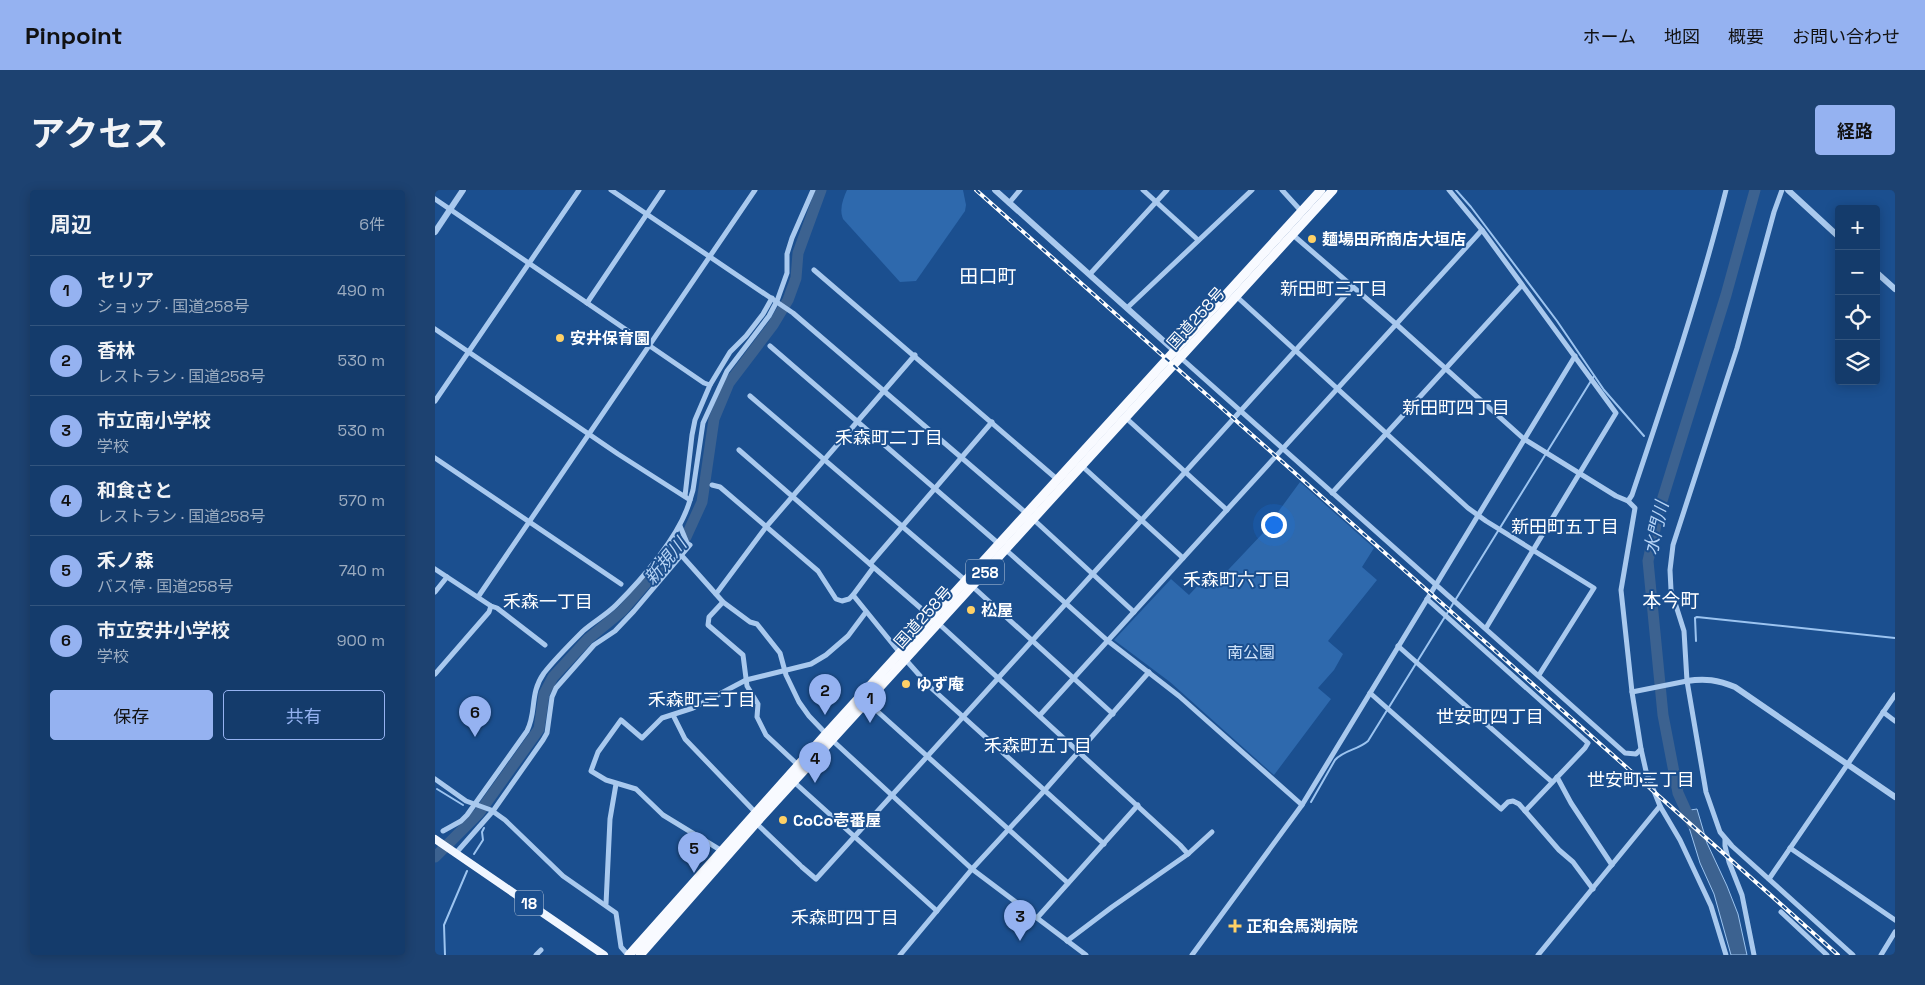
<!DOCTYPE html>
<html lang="ja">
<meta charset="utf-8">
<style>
body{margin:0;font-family:"Space Grotesk","Noto Sans JP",sans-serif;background:#1d4271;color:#f1f3f6}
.controls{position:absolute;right:15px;top:15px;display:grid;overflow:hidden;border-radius:5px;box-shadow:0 2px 12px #0003}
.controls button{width:45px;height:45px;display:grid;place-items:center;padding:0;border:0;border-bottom:1px solid #33557e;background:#143b6b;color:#f1f3f6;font:25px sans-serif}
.you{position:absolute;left:838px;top:334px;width:18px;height:18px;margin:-12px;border:4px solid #fff;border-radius:50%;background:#1a73e8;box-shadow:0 0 0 8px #1a73e833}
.badge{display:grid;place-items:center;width:32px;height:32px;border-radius:50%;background:#95b2f1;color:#111;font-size:16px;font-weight:700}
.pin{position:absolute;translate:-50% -41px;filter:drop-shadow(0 1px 2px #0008)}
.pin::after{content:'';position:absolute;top:26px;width:18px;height:15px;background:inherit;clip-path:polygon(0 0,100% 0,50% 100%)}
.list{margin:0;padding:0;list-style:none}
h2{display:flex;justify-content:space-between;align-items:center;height:65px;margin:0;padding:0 20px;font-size:21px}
h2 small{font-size:16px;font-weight:400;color:#9dadc1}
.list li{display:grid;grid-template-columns:32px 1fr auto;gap:15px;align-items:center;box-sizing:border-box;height:70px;padding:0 20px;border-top:1px solid #33557e}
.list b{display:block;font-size:19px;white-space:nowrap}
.list p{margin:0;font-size:16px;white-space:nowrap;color:#9dadc1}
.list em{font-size:16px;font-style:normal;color:#9dadc1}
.actions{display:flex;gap:10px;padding:15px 20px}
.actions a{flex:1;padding:11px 0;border:1px solid #95b2f1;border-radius:5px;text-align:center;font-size:18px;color:#95b2f1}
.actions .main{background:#95b2f1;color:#111}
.icon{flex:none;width:28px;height:28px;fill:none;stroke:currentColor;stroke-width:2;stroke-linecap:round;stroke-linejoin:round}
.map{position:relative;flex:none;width:1460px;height:765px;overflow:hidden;border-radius:5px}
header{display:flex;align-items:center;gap:30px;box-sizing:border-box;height:70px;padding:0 25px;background:#95b2f1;color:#111}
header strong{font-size:24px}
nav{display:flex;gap:28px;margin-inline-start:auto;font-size:18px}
.intro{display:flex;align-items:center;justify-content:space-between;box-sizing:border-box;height:120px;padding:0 30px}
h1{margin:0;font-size:35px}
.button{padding:12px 22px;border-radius:5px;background:#95b2f1;color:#111;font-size:18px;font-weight:700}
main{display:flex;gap:30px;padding:0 30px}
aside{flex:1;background:#143b6b;border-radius:5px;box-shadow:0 2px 12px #0003}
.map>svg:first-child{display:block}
.green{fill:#2e69ad}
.water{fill:#3c6290;stroke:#9cc4f0}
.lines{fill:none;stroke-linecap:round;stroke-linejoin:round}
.stream{stroke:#9cc4f0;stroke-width:2}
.river{stroke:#3c6290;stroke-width:11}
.minor{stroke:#a9c9ee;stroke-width:5}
.tertiary{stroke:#a9c9ee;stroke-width:6}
.primary{stroke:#f0f6ff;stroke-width:8}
.trunk{stroke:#f8faff;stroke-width:9}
.rail-casing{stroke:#fff;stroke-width:4}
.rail{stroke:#1b4f8f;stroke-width:2;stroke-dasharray:5.5;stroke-linecap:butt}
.poi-dot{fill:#ffd166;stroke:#1b4f8f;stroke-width:2}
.labels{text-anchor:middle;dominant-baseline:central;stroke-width:4;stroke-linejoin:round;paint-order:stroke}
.shield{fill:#1b4f8f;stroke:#bbcadd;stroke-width:1}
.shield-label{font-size:15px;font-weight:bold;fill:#fff}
.poi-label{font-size:16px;font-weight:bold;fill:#fff;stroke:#1b4f8f;text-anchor:start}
.street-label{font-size:16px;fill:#fff;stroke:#1b4f8f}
.park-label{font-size:16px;fill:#cfe3fa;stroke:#1b4f8f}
.neighbourhood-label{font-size:18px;fill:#fff;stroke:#1b4f8f}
.water-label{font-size:18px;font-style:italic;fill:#b5d3f5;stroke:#1b4f8f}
.quarter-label{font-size:19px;fill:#fff;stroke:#1b4f8f}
</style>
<header>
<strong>Pinpoint</strong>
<nav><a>ホーム</a><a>地図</a><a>概要</a><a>お問い合わせ</a></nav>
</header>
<div class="intro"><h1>アクセス</h1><a class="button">経路</a></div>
<main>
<aside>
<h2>周辺<small>6件</small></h2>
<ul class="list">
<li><span class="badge">1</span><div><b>セリア</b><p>ショップ · 国道258号</p></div><em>490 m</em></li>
<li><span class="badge">2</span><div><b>香林</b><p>レストラン · 国道258号</p></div><em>530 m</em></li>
<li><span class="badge">3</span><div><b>市立南小学校</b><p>学校</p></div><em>530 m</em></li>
<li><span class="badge">4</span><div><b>和食さと</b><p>レストラン · 国道258号</p></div><em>570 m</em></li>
<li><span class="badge">5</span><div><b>禾ノ森</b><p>バス停 · 国道258号</p></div><em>740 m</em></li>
<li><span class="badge">6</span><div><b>市立安井小学校</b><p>学校</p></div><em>900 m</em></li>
</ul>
<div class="actions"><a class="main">保存</a><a>共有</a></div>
</aside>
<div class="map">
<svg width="1460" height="765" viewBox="0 0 1460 765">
<rect width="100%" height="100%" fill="#1b4f8f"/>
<g class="green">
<path d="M 412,0 L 528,0 L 531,15 L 530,21 L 481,91 L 465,92 L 408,29 C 404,19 408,9 412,0 Z"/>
<polygon points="865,292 939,358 927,377 942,390 893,451 908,464 899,480 883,498 896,509 839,585 735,492 679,450 736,389 754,405 768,390 777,397 845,325 843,322"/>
</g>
<polygon class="water" points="1262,619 1272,653 1292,696 1303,724 1312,765 1296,765 1279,704 1265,673 1249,621"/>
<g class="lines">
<g class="stream">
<polyline points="1021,0 1036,17 1122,131 1169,200 1209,246"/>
<polyline points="1261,451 1260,428 1262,427 1460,448"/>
<polyline points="2,599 28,615"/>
<path d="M 876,612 L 900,570 C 909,560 923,560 933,551 L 1159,186"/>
<polyline points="39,664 48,650 47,642 49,638"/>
<polyline points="10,765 9,735 32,681"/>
</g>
<g class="river">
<polyline points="1257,634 1243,603 1228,525 1213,371 1225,317 1291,105 1320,0"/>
<polyline points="0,667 44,623 104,539 109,504 118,487 153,449 187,421 251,347 267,312 279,229 294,193 338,135 353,110 361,88 363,63 386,0"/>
</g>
<g class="minor">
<polyline points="176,0 358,123 598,329 699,422"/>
<polyline points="708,0 763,50"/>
<polyline points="847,0 867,22"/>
<polyline points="1014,0 1047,40 1181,223 1051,438"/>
<polyline points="1347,0 1339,22 1302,158 1238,355 1235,380 1236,400 1249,441 1252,491 1271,602 1285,642 1297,656 1418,765"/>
<polyline points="0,9 269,193 275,195"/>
<polyline points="574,13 585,0"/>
<polyline points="858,45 961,134 1089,249 1181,306 1193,311 1200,318 1186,400 1197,502 1206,559 1211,581 1225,616 1245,650 1276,716 1291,765"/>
<polyline points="379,80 623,290"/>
<polyline points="655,84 732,0"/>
<polyline points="801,106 1033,318 1051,331 1159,398 1104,485"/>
<polyline points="152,113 228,0"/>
<polyline points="692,118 817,0"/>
<path d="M 0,139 L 183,264 L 255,310 C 245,346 207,389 181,415 C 171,425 158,432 148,441 C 135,454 120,469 109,483 C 94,504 102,522 92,541 L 32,625 L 26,631 L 8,641"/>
<polyline points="335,156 564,354"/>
<polyline points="746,168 1190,563 1201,564 1206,559"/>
<polyline points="315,206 531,391"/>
<polyline points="0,211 144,0"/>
<polyline points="691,228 792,320"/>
<polyline points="304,260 497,428"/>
<polyline points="0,268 186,394"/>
<polyline points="647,276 748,368"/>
<polyline points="277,295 285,297 383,381 401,409 407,411 414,409 418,405"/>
<polyline points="897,303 1087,95"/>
<polyline points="250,306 257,245 260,230 275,195 295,162 311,146 328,124 337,108"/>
<polyline points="255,310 258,300 268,233 292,181 334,126 342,111 352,83 352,64 357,48 378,0"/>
<path d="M 1193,311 L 1197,305 C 1231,204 1265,103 1291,0"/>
<polyline points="571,360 673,451 744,506 867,615"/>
<polyline points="247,366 288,412 315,432 322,434 345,463 351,485 364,512 374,526 397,550 537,679 651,765"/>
<polyline points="435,374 557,232"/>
<polyline points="438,378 418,405 465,463"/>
<polyline points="0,379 56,416 62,418 110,455"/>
<polyline points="537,396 678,524"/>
<polyline points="0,402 12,387"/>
<polyline points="281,404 331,337 480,165"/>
<polyline points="43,407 320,0"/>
<polyline points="992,409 1153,553 1150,558 1090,621"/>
<polyline points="288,412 274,427 273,435 308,465 312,496 323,514 322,527 331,545 363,575"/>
<polyline points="503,433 745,655 753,664"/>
<polyline points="963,456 1117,592"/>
<polyline points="470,469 494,496 669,654"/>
<polyline points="0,484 54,422 56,416"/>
<polyline points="1197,502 1252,491"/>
<polyline points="935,503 1066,619 1073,612 1078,611 1084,614 1124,660 1138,672 1158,699"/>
<polyline points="432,512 633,693"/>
<polyline points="1448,522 1460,531"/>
<polyline points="238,525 250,549 321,623"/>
<polyline points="605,525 1047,40"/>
<polyline points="1122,587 1136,613 1177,675"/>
<polyline points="0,589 31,611 56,620 70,630 128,686 181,723 186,757 193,765"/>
<polyline points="359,592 502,721"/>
<polyline points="321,633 365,675"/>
<polyline points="1290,649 1290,656 1294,672 1307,705 1319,765"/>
<polyline points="1355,658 1460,730"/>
<polyline points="287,661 228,625 201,599 171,590 156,581 163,562 186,530 207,548 227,528 258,518 311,490 376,474 391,465 413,446 431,422"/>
<polyline points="21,663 58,621 108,550 112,543 117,507 121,498 159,455 180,441 199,421 255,355 252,353 245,336"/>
<polyline points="367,677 381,689 918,97"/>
<polyline points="1334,689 1460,505"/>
<polyline points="171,714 175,629 181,594"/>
<polyline points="1346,722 1392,765"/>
<polyline points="602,728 703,615"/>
<polyline points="632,751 677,717 753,664 777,642"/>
<polyline points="101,765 106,760"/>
<polyline points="465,765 537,679 609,601 714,482"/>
<polyline points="757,765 867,615 1140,166"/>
<polyline points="1103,765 1225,616"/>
<polyline points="1446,765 1460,742"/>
</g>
<g class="tertiary">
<polyline points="560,0 742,163"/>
<polyline points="1353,0 1404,47"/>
<polyline points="0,42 28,0"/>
<polyline points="1441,82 1460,99"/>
<path d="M 1252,491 C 1270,488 1283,490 1300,497 L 1460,607"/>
</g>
<polyline class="primary" points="0,649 169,765"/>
<g class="trunk">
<polyline points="194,765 391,544 886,0"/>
<polyline points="205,765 321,633 898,0"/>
</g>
<defs>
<polyline id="rail" points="541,0 1403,765"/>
</defs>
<use href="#rail" class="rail-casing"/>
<use href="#rail" class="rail"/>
</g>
<g class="poi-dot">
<circle cx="877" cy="49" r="5"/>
<circle cx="125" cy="148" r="5"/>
<circle cx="536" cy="420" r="5"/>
<circle cx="471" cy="494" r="5"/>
<circle cx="348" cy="630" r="5"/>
<path d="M797.5 728.5h5v5h5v5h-5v5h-5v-5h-5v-5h5z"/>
</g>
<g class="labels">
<g class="shield">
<rect x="531" y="369.5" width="38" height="25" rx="4"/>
<rect x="80" y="700.5" width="28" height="25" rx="4"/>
</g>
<g class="shield-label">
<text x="550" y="382">258</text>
<text x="94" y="713">18</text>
</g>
<g class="poi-label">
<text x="887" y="49">麺場田所商店大垣店</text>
<text x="135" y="148">安井保育園</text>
<text x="546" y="420">松屋</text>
<text x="481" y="494">ゆず庵</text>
<text x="358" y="630">CoCo壱番屋</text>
<text x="811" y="736">正和会馬渕病院</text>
</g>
<g class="street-label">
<text transform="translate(761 128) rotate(-48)">国道258号</text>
<text transform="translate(488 427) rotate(-48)">国道258号</text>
</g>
<g class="park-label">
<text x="816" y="462">南公園</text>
</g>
<g class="neighbourhood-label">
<text x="899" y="98">新田町三丁目</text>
<text x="1021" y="217">新田町四丁目</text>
<text x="454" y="247">禾森町二丁目</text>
<text x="1130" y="336">新田町五丁目</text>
<text x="802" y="389">禾森町六丁目</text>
<text x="113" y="411">禾森一丁目</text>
<text x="267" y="509">禾森町三丁目</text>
<text x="1055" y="526">世安町四丁目</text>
<text x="603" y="555">禾森町五丁目</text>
<text x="1206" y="589">世安町三丁目</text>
<text x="410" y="727">禾森町四丁目</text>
</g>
<g class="water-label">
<text transform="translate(1221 338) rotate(-77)">水門川</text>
<text transform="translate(230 371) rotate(-50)">新規川</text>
</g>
<g class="quarter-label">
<text x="553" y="86">田口町</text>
<text x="1236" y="410">本今町</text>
</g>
</g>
</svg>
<div class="controls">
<button>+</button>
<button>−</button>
<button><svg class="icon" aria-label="locate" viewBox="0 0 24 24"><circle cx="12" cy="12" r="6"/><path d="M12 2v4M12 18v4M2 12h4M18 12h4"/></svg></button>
<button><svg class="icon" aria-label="layers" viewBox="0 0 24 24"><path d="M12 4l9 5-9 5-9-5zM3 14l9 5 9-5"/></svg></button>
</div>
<div class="you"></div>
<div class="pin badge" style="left:435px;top:533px">1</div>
<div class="pin badge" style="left:390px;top:525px">2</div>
<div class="pin badge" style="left:585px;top:751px">3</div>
<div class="pin badge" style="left:380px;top:593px">4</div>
<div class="pin badge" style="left:259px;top:683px">5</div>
<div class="pin badge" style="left:40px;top:547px">6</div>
</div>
</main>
